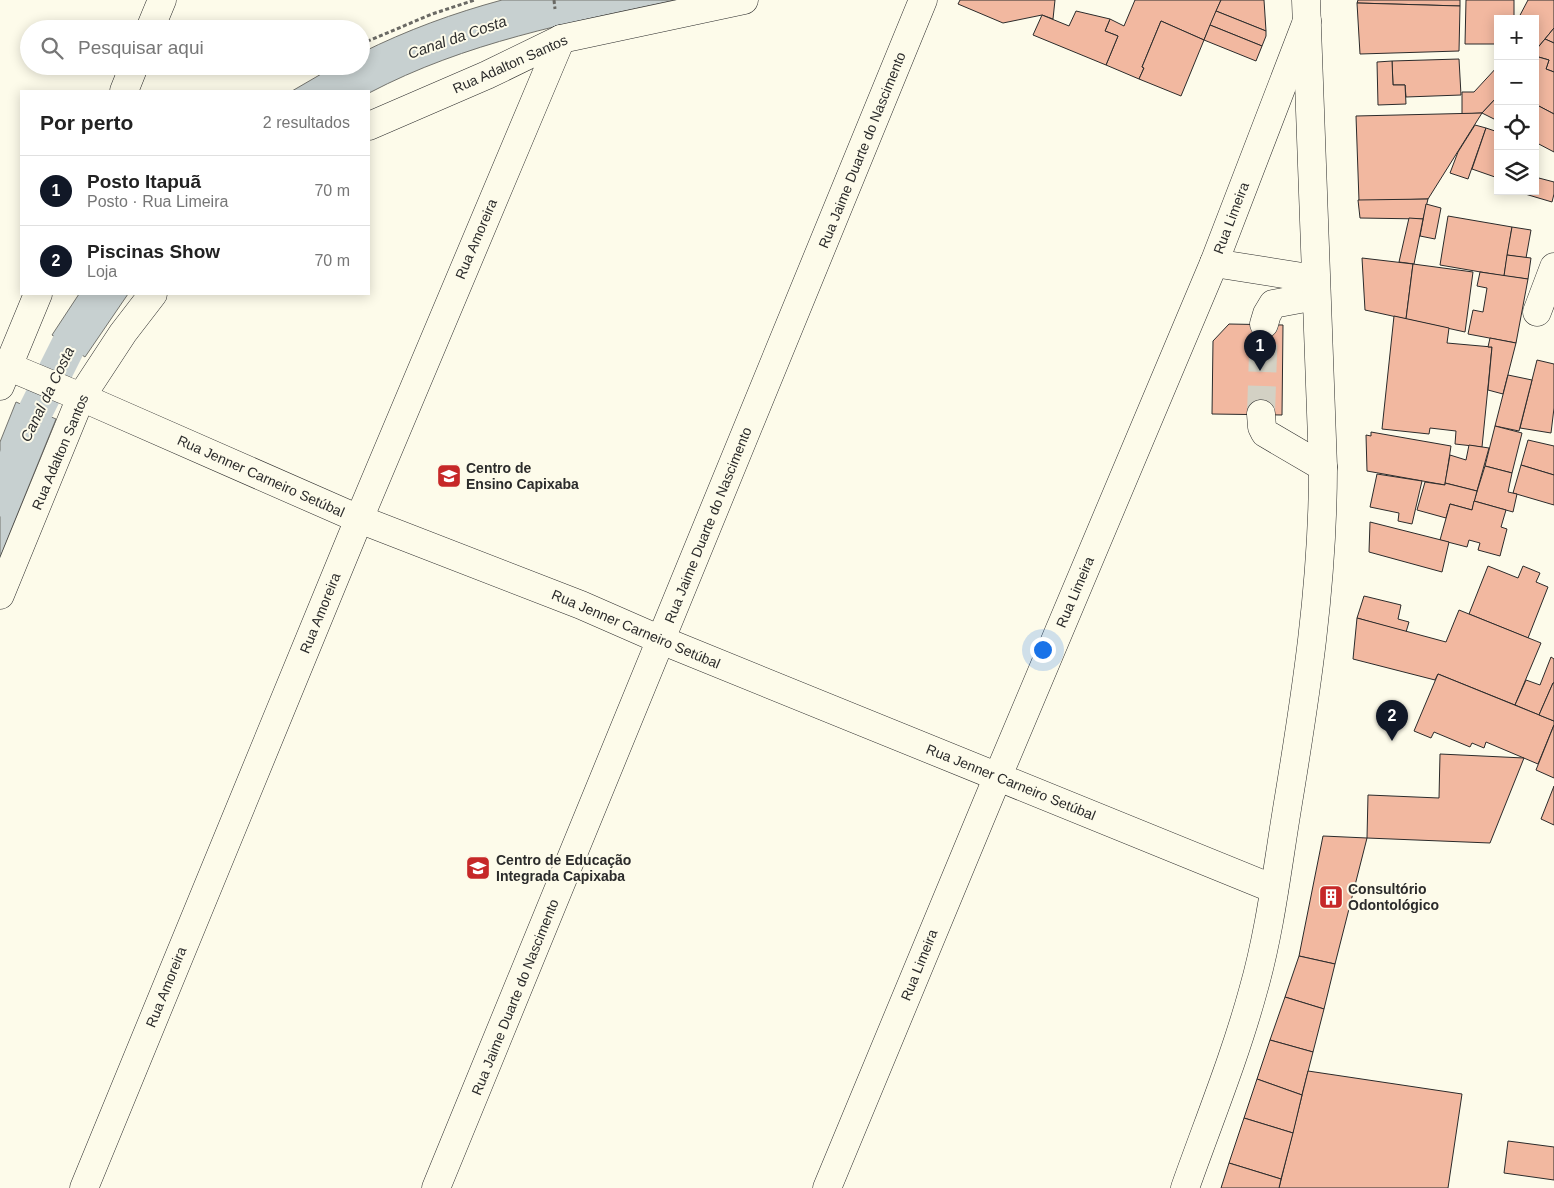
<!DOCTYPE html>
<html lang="pt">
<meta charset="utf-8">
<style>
body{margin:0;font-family:Helvetica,sans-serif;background:#f6f6f6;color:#222}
.controls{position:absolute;right:15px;top:15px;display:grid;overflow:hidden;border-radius:0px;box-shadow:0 2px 12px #0003}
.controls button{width:45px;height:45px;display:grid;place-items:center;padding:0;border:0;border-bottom:1px solid #e0e0e0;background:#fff;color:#222;font:25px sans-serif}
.you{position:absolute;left:1042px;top:649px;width:18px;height:18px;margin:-12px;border:4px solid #fff;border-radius:50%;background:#1a73e8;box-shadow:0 0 0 8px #1a73e833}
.badge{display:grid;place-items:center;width:32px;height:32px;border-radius:50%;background:#111827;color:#fff;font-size:16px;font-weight:700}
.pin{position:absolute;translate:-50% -41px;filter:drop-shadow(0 1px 2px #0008)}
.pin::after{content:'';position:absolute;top:26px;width:18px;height:15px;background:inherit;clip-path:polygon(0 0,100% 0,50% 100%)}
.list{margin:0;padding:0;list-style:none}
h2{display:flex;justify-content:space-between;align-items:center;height:65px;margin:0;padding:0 20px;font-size:21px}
h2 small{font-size:16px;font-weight:400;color:#767676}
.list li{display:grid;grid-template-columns:32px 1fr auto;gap:15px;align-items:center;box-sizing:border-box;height:70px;padding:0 20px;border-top:1px solid #e0e0e0}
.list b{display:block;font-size:19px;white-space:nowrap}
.list p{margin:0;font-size:16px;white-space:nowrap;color:#767676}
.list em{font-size:16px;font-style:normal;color:#767676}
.icon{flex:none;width:28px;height:28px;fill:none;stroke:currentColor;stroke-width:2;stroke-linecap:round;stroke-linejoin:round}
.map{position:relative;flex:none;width:1554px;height:1188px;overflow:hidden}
.search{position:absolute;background:#fff;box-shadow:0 2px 12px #0003;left:20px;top:20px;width:350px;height:55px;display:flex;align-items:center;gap:12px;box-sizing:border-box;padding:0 18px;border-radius:28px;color:#767676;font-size:19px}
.panel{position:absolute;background:#fff;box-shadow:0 2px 12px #0003;left:20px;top:90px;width:350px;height:205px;border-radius:0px}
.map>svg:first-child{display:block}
.water{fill:#c7d0d0;stroke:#74746e}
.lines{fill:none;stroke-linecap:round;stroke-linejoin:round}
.canal{stroke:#c7d0d0;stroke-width:35}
.building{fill:#f2b8a0;stroke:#2b2b2b}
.minor-tunnel{stroke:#d3d1c4;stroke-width:28;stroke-dasharray:28 14;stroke-linecap:butt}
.minor-casing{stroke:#2b2b2b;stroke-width:29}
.major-casing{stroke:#2b2b2b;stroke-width:29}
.path{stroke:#6a6964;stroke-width:3;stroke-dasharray:4 2.5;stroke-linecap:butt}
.minor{stroke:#fdfbea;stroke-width:28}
.major{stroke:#fdfbea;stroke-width:28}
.labels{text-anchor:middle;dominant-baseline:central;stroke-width:4;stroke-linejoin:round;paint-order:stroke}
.street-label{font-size:14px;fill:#2b2b2b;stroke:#fdfbea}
.poi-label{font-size:14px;font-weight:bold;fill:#2b2b2b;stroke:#fdfbea;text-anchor:start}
.water-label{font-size:15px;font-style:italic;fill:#2b2b2b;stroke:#fdfbea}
</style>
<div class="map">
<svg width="1554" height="1188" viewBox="0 0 1554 1188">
<rect width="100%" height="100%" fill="#fdfbea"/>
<g class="water">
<path d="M 502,0 L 675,0 C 569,23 466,42 369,93 L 369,91 L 292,91 L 335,66 L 361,66 L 361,53 C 407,30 454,13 502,0 Z"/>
<polygon points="79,294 128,294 85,357 52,335"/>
<polygon points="16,402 56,419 0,557 0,442"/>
</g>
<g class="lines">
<polyline class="canal" points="0,499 36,410 68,346 104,294"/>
</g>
<g class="building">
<polygon points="960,0 1055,0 1053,19 1042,15 1003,23 958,4"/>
<polygon points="1135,0 1221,0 1204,40 1161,21 1142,67 1144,68 1139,79 1106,65 1118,36 1105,31 1110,19 1124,26"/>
<polygon points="1221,0 1264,0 1266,31 1216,11"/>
<polygon points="1358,0 1460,0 1460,6 1357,3"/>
<polygon points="1466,0 1514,0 1514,19 1498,19 1498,44 1465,44"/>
<polygon points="1528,0 1554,0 1554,28 1535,51 1535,19 1518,19"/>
<polygon points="1357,3 1460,6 1459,51 1360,54"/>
<polygon points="1076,11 1110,19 1105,31 1118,36 1106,65 1033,35 1042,15 1069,26"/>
<polygon points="1216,11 1266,31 1266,36 1262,46 1210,25"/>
<polygon points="1161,21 1204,40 1181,96 1139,79 1144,68 1142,67"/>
<polygon points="1210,25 1262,46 1256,61 1204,40"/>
<polygon points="1554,28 1554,43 1545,39"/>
<polygon points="1545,39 1554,43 1554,72 1546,69 1549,60 1535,56 1535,51"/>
<polygon points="1535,56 1549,60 1546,69 1554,72 1554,114 1535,104"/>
<polygon points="1459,59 1461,95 1406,97 1405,85 1393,85 1392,61"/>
<polygon points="1392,61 1393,85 1405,85 1406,104 1378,105 1377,62"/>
<polygon points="1498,66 1498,96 1482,113 1462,114 1462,92 1474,92"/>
<polygon points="1498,96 1498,121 1482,113"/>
<polygon points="1535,104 1554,114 1554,152 1535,142"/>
<polygon points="1482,113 1428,199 1359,201 1356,116"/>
<polygon points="1475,125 1486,128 1468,179 1450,173 1458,152"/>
<polygon points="1486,128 1498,132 1498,171 1495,177 1472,169"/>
<polygon points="1535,177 1554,182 1554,194 1552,202 1515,191 1535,191"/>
<polygon points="1428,199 1423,219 1360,218 1358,200"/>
<polygon points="1426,204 1441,208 1435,239 1420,236"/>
<polygon points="1448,216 1512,227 1504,276 1440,265"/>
<polygon points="1409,218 1423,219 1414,264 1399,262"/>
<polygon points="1512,227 1531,230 1526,258 1507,255"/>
<polygon points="1507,255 1531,258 1528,279 1504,276"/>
<polygon points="1362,258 1413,264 1406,319 1365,310"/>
<polygon points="1413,264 1473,272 1465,332 1406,319"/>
<polygon points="1480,272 1528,279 1516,343 1468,334 1473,310 1483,312 1487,288 1477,286"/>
<polygon points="1394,316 1449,328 1447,343 1492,347 1482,447 1455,444 1456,431 1430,428 1429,434 1382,429"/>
<polygon points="1229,324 1283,325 1282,415 1212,414 1213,341"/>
<polygon points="1490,338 1516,343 1503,394 1488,390 1492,347 1488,347"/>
<polygon points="1537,360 1554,364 1554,408 1551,433 1520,428"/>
<polygon points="1508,375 1532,380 1519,431 1495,426"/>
<polygon points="1495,426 1522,433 1512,473 1485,466"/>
<polygon points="1371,432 1451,446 1445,485 1367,471 1366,435 1371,436"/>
<polygon points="1528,440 1554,446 1554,475 1521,465"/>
<polygon points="1469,445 1489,448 1477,491 1445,483 1450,455 1466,460"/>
<polygon points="1521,465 1554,475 1554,505 1513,493"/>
<polygon points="1485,466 1512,473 1508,492 1517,494 1513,512 1474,501"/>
<polygon points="1377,474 1422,481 1412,524 1398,521 1399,513 1370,507"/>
<polygon points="1425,482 1445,485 1445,483 1477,491 1472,510 1450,504 1446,518 1417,510"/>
<polygon points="1474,501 1506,510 1501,527 1507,529 1500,556 1478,550 1480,543 1469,540 1467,547 1440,540 1450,504 1472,510"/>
<polygon points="1370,522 1449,542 1442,572 1369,552"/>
<polygon points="1488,566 1518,578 1523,566 1540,573 1536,582 1548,587 1528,638 1469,614"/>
<polygon points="1364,596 1401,605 1398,619 1409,622 1406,632 1357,618"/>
<polygon points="1459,610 1541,643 1515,705 1438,674 1435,680 1353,659 1357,618 1446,642"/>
<polygon points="1551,657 1554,659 1554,683 1553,683 1539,715 1515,705 1526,680 1540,685"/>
<polygon points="1438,674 1554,721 1554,725 1538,764 1486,742 1484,748 1472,743 1470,747 1434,732 1431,738 1414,731"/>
<polygon points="1553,683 1554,683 1554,721 1539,715"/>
<polygon points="1554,725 1554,778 1536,770"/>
<polygon points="1440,754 1524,758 1490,843 1367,838 1368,795 1439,798"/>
<polygon points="1554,786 1554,825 1541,819"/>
<polygon points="1323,836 1367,838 1335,964 1299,956"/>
<polygon points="1299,956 1335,964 1324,1009 1285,997"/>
<polygon points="1285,997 1324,1009 1313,1052 1270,1040"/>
<polygon points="1270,1040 1313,1052 1302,1095 1257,1079"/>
<polygon points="1308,1071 1462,1094 1448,1188 1279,1188"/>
<polygon points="1257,1079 1302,1095 1293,1133 1244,1118"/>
<polygon points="1244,1118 1293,1133 1281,1179 1229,1163"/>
<polygon points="1508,1141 1554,1147 1554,1180 1504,1173"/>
<polygon points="1229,1163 1281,1179 1279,1188 1221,1188"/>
</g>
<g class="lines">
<polyline class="minor-tunnel" points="1261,414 1264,324"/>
<defs>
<g id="minor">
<polyline points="150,29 162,0"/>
<polyline points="124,91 134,66"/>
<polyline points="369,126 487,75 561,39 744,0"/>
<polyline points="1214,263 1315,279"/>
<polyline points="1537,312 1554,267"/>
<polyline points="1264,324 1267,314 1273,304 1316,296"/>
<polyline points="0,363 81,397 359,519 581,605 661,640 1274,889"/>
<polyline points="0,386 38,294"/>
<polyline points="1261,414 1262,427 1265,433 1323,467"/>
<polyline points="0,595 81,397 123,333 153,294"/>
<polyline points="84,1188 359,519 561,39"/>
<polyline points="436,1188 923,0"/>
<polyline points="827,1188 998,776 1214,263 1307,21"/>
</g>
<path id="major" d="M 1185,1188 C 1208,1123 1235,1057 1253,991 C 1270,932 1277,870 1287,809 C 1306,694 1323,585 1323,467 L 1306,0"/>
</defs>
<use href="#minor" class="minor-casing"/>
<use href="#major" class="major-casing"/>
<g class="path">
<polyline points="554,0 555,9"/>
<polyline points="361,44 432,14 475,0"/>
</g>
<use href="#minor" class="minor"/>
<use href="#major" class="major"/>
</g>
<defs>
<symbol id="school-square" viewBox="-11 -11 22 22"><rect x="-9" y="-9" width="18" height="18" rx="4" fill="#c62828" stroke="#fdfbea"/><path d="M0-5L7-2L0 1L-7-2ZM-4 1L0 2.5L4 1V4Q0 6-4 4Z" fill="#fff"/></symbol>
<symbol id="building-square" viewBox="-11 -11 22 22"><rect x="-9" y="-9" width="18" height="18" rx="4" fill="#c62828" stroke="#fdfbea"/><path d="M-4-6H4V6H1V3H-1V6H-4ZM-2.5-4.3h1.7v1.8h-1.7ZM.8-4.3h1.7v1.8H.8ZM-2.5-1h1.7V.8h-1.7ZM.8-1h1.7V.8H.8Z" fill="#fff"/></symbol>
</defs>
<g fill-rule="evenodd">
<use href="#school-square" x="435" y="462" width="28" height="28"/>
<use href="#school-square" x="464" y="854" width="28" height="28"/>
<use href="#building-square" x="1317" y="883" width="28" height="28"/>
</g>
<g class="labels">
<g class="street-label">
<text transform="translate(510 64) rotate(-24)">Rua Adalton Santos</text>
<text transform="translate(862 150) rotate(-68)">Rua Jaime Duarte do Nascimento</text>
<text transform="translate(1231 218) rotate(-69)">Rua Limeira</text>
<text transform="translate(476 239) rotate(-67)">Rua Amoreira</text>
<text transform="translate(60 452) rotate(-67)">Rua Adalton Santos</text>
<text transform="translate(261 476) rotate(24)">Rua Jenner Carneiro Setúbal</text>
<text transform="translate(708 525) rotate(-68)">Rua Jaime Duarte do Nascimento</text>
<text transform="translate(1075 592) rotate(-67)">Rua Limeira</text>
<text transform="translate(320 613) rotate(-68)">Rua Amoreira</text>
<text transform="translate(636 629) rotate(23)">Rua Jenner Carneiro Setúbal</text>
<text transform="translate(1011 782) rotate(22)">Rua Jenner Carneiro Setúbal</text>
<text transform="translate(919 965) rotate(-68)">Rua Limeira</text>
<text transform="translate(166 987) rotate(-68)">Rua Amoreira</text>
<text transform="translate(515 997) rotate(-68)">Rua Jaime Duarte do Nascimento</text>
</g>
<g class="poi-label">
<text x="466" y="468">Centro de<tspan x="466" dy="16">Ensino Capixaba</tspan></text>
<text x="496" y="860">Centro de Educação<tspan x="496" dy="16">Integrada Capixaba</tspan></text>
<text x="1348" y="889">Consultório<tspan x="1348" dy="16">Odontológico</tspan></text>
</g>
<g class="water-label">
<text transform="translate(457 37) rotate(-19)">Canal da Costa</text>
<text transform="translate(47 394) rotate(-64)">Canal da Costa</text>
</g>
</g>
</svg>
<div class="controls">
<button>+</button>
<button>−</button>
<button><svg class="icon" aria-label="locate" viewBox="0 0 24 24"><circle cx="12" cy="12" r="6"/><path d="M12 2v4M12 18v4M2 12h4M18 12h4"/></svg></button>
<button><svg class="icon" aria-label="layers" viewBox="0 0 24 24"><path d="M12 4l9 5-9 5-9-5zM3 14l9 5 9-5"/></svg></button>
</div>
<div class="you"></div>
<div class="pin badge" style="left:1260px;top:371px">1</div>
<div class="pin badge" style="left:1392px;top:741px">2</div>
<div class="search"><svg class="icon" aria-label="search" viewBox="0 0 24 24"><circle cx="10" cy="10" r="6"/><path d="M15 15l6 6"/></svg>Pesquisar aqui</div>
<section class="panel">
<h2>Por perto<small>2 resultados</small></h2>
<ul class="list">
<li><span class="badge">1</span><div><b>Posto Itapuã</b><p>Posto · Rua Limeira</p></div><em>70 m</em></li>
<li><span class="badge">2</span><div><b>Piscinas Show</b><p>Loja</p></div><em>70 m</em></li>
</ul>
</section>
</div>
